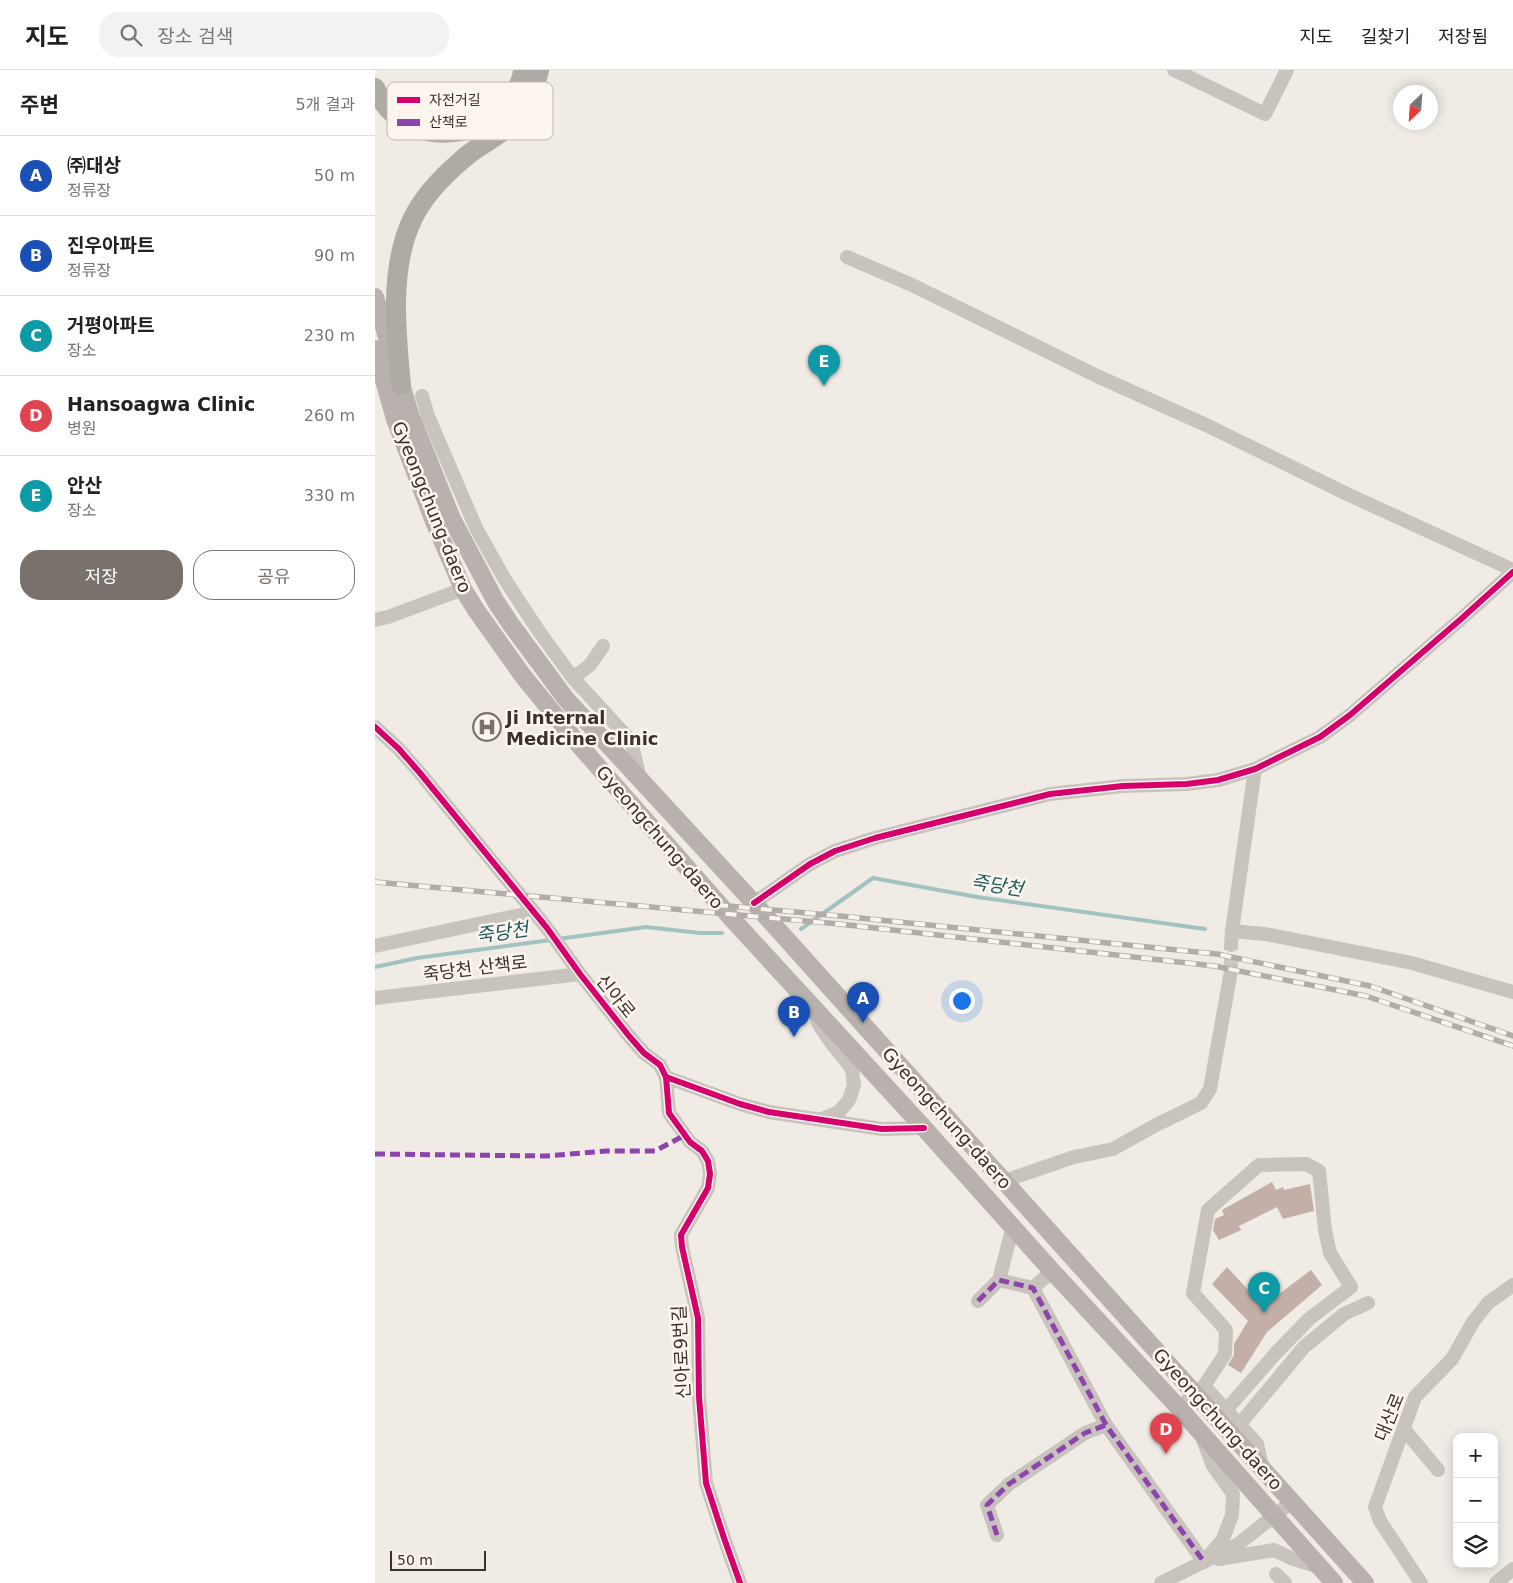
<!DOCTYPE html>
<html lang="ko">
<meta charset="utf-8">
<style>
body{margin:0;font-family:"DejaVu Sans","Noto Sans KR",sans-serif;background:#f2f2f2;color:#222}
.controls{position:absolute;right:15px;bottom:15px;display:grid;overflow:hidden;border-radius:10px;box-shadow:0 2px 12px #0003}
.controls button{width:45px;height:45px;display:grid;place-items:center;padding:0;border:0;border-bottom:1px solid #e0e0e0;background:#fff;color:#222;font:25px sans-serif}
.compass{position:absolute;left:1018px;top:15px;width:45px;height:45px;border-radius:50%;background:#fff;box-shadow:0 2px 12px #0003;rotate:205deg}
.scale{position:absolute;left:15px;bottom:12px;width:96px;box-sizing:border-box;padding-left:5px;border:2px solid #3b302b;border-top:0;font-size:14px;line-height:18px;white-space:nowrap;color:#3b302b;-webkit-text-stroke:4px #fbf5ee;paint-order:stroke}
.you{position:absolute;left:586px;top:930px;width:18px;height:18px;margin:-12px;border:4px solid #fff;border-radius:50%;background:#1a73e8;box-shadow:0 0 0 8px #1a73e833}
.badge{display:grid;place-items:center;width:32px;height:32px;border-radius:50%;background:#7a716c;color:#fff;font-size:16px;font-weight:700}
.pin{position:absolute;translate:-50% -41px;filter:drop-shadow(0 1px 2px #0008)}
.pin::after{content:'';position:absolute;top:26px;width:18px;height:15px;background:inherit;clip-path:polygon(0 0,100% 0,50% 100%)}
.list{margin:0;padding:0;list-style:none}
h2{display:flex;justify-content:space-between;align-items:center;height:65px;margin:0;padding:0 20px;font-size:21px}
h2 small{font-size:16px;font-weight:400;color:#767676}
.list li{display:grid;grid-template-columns:32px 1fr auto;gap:15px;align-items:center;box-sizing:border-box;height:80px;padding:0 20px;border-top:1px solid #e0e0e0}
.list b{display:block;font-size:19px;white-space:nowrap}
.list p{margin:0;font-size:16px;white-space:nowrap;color:#767676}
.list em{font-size:16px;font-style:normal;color:#767676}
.actions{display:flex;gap:10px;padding:15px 20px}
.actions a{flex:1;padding:11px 0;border:1px solid #7a716c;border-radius:20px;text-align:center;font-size:18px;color:#7a716c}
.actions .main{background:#7a716c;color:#fff}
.icon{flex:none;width:28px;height:28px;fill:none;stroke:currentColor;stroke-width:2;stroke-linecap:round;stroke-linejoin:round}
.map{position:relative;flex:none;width:1138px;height:1513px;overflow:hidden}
header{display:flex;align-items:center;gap:30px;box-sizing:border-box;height:70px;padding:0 25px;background:#fff;border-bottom:1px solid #e0e0e0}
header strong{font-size:24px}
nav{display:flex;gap:28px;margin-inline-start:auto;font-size:18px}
.search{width:350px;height:45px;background:#f2f2f2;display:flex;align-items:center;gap:12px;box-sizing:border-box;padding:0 18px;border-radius:20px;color:#767676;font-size:19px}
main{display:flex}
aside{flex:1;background:#fff}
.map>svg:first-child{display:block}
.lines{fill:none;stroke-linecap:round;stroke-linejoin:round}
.stream{stroke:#a1c2c1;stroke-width:4}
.building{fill:#c3afa7}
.minor-tunnel{stroke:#ccc6c0;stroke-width:14;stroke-dasharray:14 7;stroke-linecap:butt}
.minor{stroke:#c9c3be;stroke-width:14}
.major{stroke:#b8b1ad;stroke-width:18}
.highway{stroke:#afaaa4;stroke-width:20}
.rail-casing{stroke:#b1aca8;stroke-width:5.5}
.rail{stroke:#fbf5ee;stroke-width:4;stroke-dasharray:11;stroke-linecap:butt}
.quiet{stroke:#8e44ad;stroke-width:5;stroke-dasharray:10 5;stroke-linecap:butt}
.cycleway-casing{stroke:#fbf5ee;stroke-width:9}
.cycleway{stroke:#d6006c;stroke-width:6}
.labels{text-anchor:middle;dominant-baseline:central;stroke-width:5;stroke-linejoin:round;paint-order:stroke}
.street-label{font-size:18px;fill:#3b302b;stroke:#fbf5ee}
.poi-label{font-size:18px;font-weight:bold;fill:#3b302b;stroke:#fbf5ee;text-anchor:start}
.water-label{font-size:19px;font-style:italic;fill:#1f5a5e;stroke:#fbf5ee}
.key{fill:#fbf5ee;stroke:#c1bab4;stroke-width:1}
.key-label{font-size:14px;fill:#3b302b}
</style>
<header>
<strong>지도</strong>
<div class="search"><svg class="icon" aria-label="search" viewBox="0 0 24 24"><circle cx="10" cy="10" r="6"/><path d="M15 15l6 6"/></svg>장소 검색</div>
<nav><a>지도</a><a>길찾기</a><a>저장됨</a></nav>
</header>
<main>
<aside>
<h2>주변<small>5개 결과</small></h2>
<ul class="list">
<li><span class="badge" style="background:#1a4fb4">A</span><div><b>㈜대상</b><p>정류장</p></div><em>50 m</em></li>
<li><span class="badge" style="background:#1a4fb4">B</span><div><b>진우아파트</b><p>정류장</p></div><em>90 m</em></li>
<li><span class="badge" style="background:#0f9aa8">C</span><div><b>거평아파트</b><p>장소</p></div><em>230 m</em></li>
<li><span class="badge" style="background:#e0444e">D</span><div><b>Hansoagwa Clinic</b><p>병원</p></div><em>260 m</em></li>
<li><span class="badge" style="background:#0f9aa8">E</span><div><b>안산</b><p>장소</p></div><em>330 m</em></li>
</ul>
<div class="actions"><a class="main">저장</a><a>공유</a></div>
</aside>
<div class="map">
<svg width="1138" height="1513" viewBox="0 0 1138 1513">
<rect width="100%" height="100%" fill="#f0ebe5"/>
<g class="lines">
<g class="stream">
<polyline points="426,859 498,808 602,827 830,859"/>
<polyline points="183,869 271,857 325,863 347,863"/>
<polyline points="0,897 42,888 176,870"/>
</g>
</g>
<g class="building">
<polygon points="897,1112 901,1120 908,1117 909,1120 935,1114 939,1141 908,1149 902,1137 864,1156 866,1160 844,1170 838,1160 840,1149 849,1145 847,1140"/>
<polygon points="852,1197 888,1236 936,1200 947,1215 892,1262 866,1303 853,1295 859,1285 859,1274 873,1251 837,1214"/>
</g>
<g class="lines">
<polyline class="minor-tunnel" points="856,901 856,875"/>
<g class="minor">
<polyline points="799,0 890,44 912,0"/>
<polyline points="472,187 537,215 722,306 831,355 972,424 1138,500"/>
<polyline points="47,326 53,346 101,458 129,508 163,560 198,608 256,671 265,709"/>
<polyline points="0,550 13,547 88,519"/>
<polyline points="198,608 215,595 228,576"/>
<polyline points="0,657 24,679 45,703 172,858 205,904 254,966 269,983 285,995 291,1007 365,1034 394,1042 507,1059 549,1058"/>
<polyline points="379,833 435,794 460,781 500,768 675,724 748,716 812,714 843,710 880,699 945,667 975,645 1086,549 1138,502"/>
<polyline points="857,861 890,864 1037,893 1138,922"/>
<polyline points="856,875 857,861 880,699"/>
<polyline points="0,876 159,842"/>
<polyline points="0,928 205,904"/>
<polyline points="441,946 443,953 454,970 477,999 479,1015 474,1030 464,1042 447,1049"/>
<polyline points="291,1007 294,1043 315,1072 327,1081 333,1091 335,1104 333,1118 306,1165 307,1177 323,1248 324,1327 331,1413 349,1468 365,1513"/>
<polyline points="629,1111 699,1087 738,1079 779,1056 826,1033 835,1019 856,901"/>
<polyline points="624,1210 638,1156"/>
<polyline points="658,1218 677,1201"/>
<polyline points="603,1231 624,1210 658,1218 731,1355 829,1492"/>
<polyline points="829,1316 882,1374 887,1397"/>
<polyline points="804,1338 829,1316 850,1284 851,1260 818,1223 833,1140 884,1095 931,1094 944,1101 950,1160 955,1183 976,1217 934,1249 901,1283 851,1340"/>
<polyline points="864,1355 929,1277 969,1244 993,1233"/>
<polyline points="1029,1359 1063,1400"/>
<polyline points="827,1367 838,1396 858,1424 857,1445 848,1469 832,1488"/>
<polyline points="622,1465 612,1435 634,1414 710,1363 731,1355"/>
<polyline points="844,1489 899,1480 916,1488 944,1497"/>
<polyline points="901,1504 910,1513"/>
<polyline points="786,1513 862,1475 918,1431"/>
<polyline points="1046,1513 1005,1451 1000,1437 1040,1327 1077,1289 1098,1252 1113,1233 1138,1215"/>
<polyline points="1121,1513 1138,1499"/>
</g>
<g class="major">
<polyline points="0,227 35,344 77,449 121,532 135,553 191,629 379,833 990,1513"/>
<polyline points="0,279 20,349 60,454 76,491 88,519 101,540 148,606 205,676 358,850 549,1058 677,1201 804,1338 959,1513"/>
</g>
<g class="highway">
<path d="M 0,18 C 20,64 73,74 114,50 C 119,47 124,41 128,37 C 138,28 147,13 148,0"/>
<path d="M 26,315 C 21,263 14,199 37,150 C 48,126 68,106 88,89 C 99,79 113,72 125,63 C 148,45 158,27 164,0"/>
</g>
<defs>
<g id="rail">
<polyline points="0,812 464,854 839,896 991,926 1138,976"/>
<polyline points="342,835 465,846 842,884 995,916 1138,966"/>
</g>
</defs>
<use href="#rail" class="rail-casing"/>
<use href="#rail" class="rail"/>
<g class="quiet">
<polyline points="0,1084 171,1086 231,1081 280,1081 310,1065"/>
<polyline points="603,1231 624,1210 658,1218 731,1355 829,1492"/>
<polyline points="622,1465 612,1435 634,1414 710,1363 731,1355"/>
</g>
<defs>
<g id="cycleway">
<polyline points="0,657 24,679 45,703 172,858 205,904 254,966 269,983 285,995 291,1007 365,1034 394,1042 507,1059 549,1058"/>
<polyline points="379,833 435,794 460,781 500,768 675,724 748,716 812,714 843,710 880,699 945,667 975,645 1086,549 1138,502"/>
<polyline points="291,1007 294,1043 315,1072 327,1081 333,1091 335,1104 333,1118 306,1165 307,1177 323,1248 324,1327 331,1413 349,1468 365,1513"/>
</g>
</defs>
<use href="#cycleway" class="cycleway-casing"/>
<use href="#cycleway" class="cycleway"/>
</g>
<defs>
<symbol id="hospital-ring" viewBox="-11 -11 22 22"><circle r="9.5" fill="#fbf5ee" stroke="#7a716c" stroke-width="1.5"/><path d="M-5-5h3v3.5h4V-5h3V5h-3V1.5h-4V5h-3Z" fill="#7a716c"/></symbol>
</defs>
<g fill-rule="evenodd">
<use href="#hospital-ring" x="96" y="641" width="32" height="32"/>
</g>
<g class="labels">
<g class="street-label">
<text transform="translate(57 437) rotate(68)">Gyeongchung-daero</text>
<text transform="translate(285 767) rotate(49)">Gyeongchung-daero</text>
<text transform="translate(100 898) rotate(-7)">죽당천 산책로</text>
<text transform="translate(241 926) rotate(51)">신아로</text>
<text transform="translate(572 1048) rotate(48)">Gyeongchung-daero</text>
<text transform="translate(306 1282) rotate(-93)">신아로9번길</text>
<text transform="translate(1014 1347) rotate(-68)">대산로</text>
<text transform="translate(843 1349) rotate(48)">Gyeongchung-daero</text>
</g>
<g class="poi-label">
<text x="131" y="647">Ji Internal<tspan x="131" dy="21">Medicine Clinic</tspan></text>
</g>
<g class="water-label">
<text transform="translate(622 815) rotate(9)">죽당천</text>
<text transform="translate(127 862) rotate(-8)">죽당천</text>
</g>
</g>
<rect x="12" y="12" width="166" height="58" rx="8" class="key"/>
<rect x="22" y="27" width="23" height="6" fill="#d6006c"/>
<rect x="22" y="49" width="23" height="7" fill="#8e44ad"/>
<g class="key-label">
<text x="54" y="35">자전거길</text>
<text x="54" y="57">산책로</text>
</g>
</svg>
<div class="controls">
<button>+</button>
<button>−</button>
<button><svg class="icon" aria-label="layers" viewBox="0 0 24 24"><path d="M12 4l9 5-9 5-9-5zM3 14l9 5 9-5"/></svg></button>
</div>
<svg class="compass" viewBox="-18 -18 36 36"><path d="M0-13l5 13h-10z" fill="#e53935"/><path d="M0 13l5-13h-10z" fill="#767676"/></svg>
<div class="scale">50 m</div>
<div class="you"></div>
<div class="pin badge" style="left:488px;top:953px;background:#1a4fb4">A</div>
<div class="pin badge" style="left:419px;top:967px;background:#1a4fb4">B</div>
<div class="pin badge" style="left:889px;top:1243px;background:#0f9aa8">C</div>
<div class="pin badge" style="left:791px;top:1384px;background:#e0444e">D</div>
<div class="pin badge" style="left:449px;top:316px;background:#0f9aa8">E</div>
</div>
</main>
